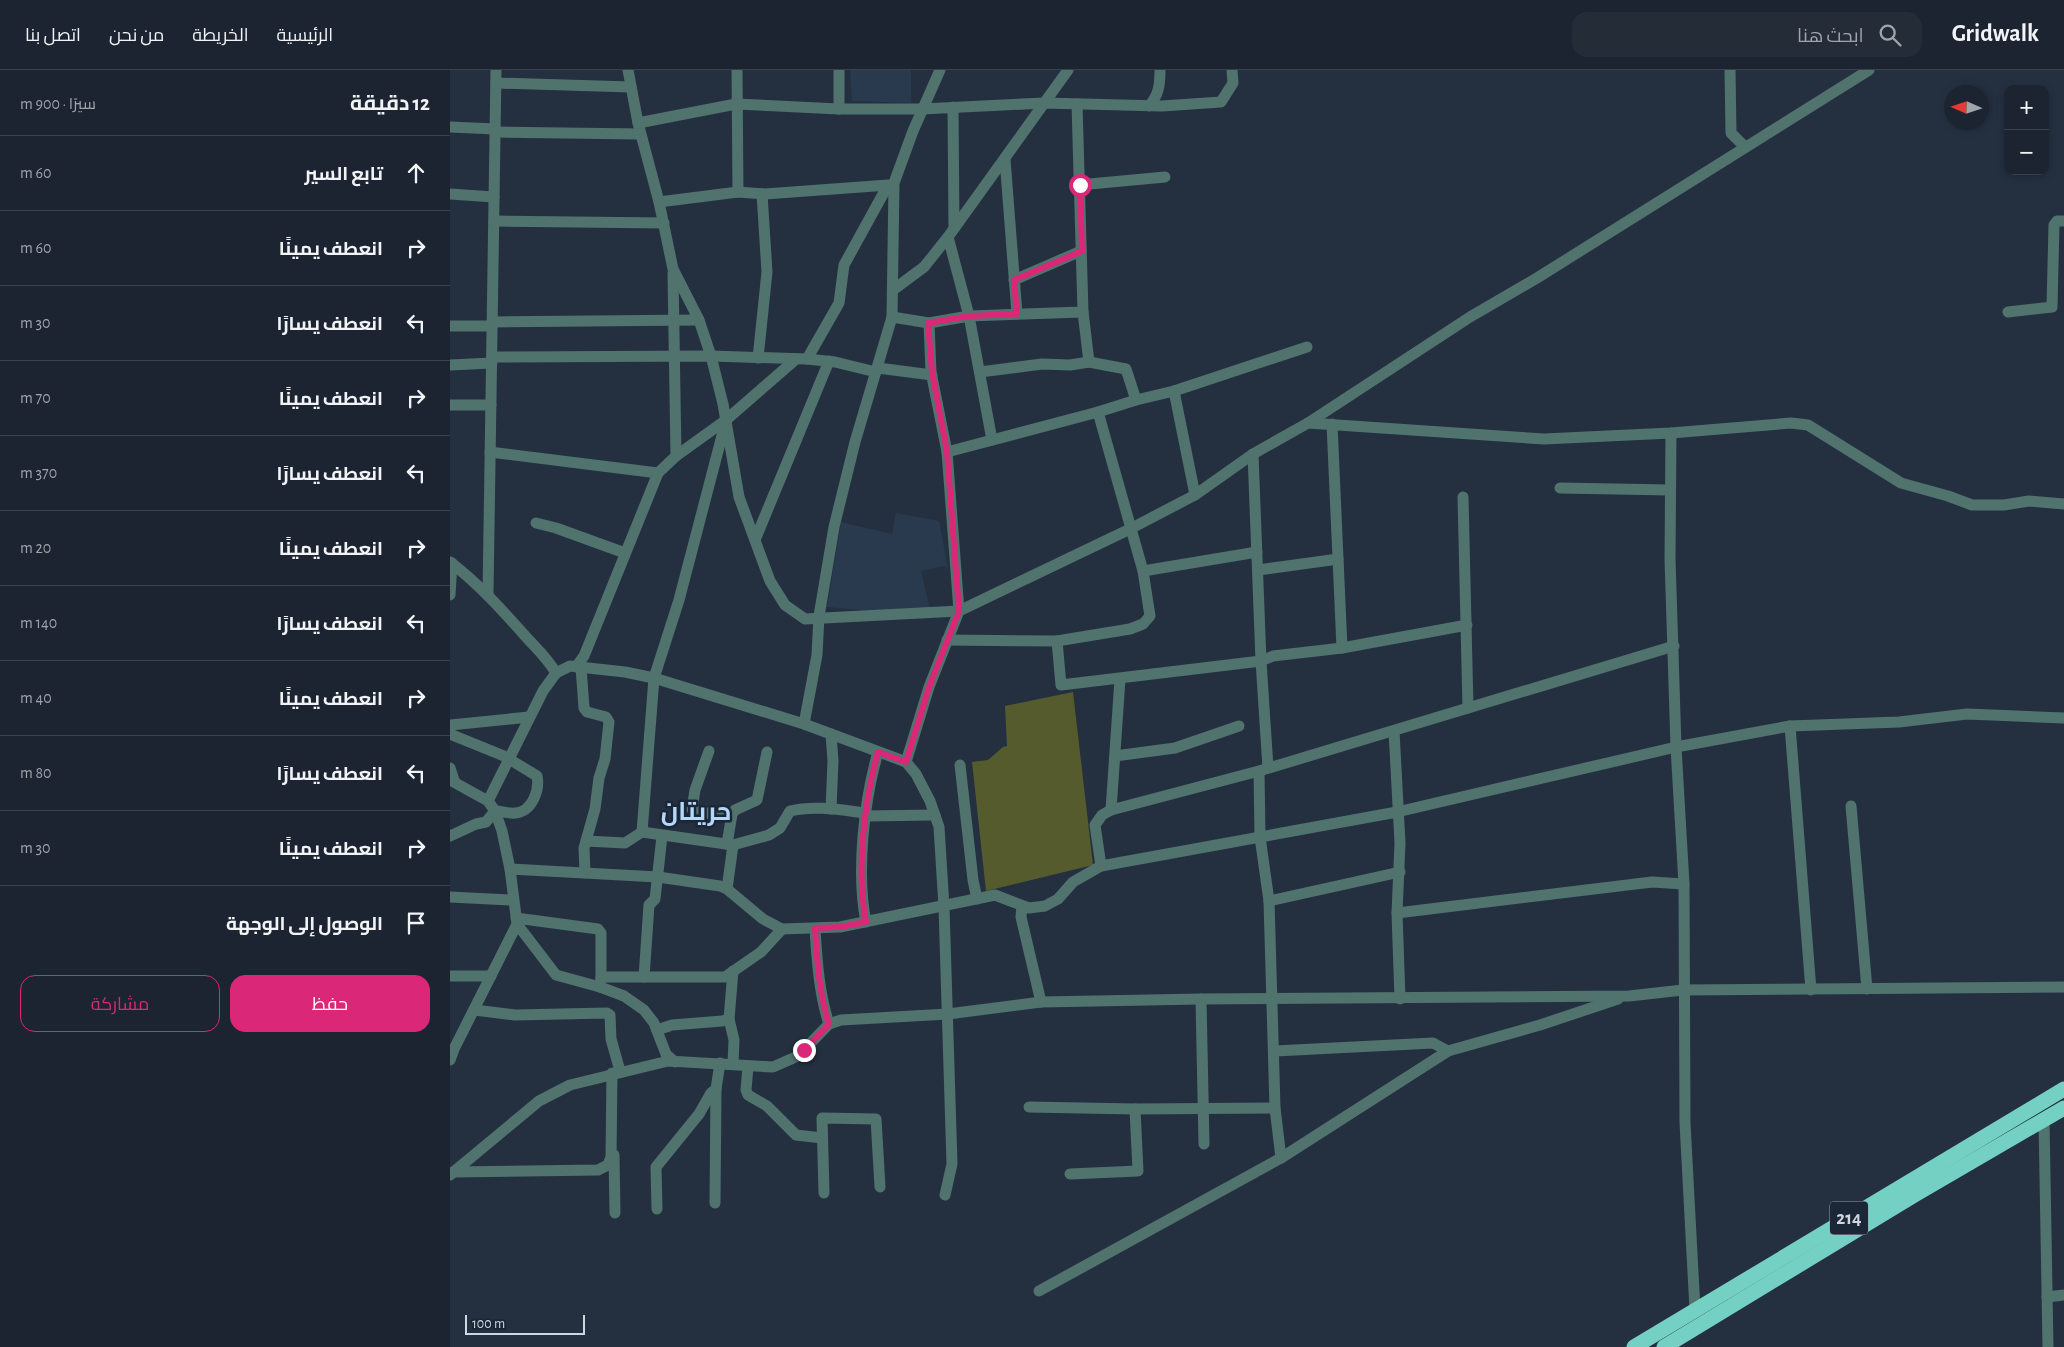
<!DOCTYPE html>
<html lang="ar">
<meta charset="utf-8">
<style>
body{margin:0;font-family:"Alegreya Sans",Cairo,sans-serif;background:#242c38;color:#f1f3f6;direction:rtl}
.controls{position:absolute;right:15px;top:15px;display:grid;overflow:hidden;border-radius:10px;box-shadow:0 2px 8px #0003}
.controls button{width:45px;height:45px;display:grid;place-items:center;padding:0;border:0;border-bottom:1px solid #39414c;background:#1b2430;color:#f1f3f6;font:25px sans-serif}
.compass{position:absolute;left:1494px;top:15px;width:45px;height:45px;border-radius:50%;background:#1b2430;box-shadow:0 2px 8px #0003;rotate:273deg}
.scale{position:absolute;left:15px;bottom:12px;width:120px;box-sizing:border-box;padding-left:5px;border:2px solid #ced6e0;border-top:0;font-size:14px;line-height:18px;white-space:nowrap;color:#ced6e0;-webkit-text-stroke:4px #1b2636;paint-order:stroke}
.stop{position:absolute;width:15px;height:15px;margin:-11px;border:4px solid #db2777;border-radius:50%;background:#fff}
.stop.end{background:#db2777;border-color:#fff;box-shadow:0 1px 5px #0008}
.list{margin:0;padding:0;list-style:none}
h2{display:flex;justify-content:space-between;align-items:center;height:65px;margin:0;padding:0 20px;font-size:21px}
h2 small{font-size:16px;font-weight:400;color:#a0a4ab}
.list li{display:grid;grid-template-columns:32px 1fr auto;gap:15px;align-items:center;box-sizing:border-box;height:75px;padding:0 20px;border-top:1px solid #39414c}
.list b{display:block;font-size:19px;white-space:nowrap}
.list em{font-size:16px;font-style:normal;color:#a0a4ab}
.actions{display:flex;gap:10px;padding:15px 20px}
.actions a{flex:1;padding:11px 0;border:1px solid #db2777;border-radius:15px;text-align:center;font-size:18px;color:#db2777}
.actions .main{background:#db2777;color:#fff}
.icon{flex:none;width:28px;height:28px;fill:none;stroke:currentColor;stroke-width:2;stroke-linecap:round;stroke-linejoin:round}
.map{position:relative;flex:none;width:1614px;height:1277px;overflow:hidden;direction:ltr}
header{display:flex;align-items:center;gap:30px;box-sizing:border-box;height:70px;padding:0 25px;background:#1b2430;border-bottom:1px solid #39414c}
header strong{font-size:24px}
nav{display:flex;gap:28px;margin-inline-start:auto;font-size:18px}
.search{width:350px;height:45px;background:#242c38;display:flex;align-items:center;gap:12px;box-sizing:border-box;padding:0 18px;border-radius:15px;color:#a0a4ab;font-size:19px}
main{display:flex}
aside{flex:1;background:#1b2430}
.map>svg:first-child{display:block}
.built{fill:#29394e}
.green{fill:#555b2d}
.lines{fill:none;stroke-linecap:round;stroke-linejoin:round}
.minor{stroke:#50736e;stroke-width:11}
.highway{stroke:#74d0c3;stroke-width:15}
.route{stroke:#db2777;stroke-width:6}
.labels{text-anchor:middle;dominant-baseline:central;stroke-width:5;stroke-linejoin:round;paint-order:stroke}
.shield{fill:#1b2636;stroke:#98a1ad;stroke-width:1}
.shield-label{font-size:19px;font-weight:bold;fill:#ced6e0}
.district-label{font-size:25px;font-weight:bold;fill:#b4d8f9;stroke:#1b2636}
</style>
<header>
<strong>Gridwalk</strong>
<div class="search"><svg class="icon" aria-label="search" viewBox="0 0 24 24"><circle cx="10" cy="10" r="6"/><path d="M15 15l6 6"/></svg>ابحث هنا</div>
<nav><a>الرئيسية</a><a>الخريطة</a><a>من نحن</a><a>اتصل بنا</a></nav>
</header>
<main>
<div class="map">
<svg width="1614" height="1277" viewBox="0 0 1614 1277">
<rect width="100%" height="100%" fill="#243040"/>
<g class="built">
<polygon points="400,0 461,0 461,33 402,31"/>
<polygon points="446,443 489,451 498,498 494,496 471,501 480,539 431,542 377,537 391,452 442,464"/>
</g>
<polygon class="green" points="623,622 643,795 536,821 522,692 538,690 553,677 557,676 555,636"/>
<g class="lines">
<g class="minor">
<polyline points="178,0 188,53 209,132 223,199 249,250 261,286 273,334 289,427 320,511 335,535 355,549 509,541 680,459 745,425 803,384 858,353 1020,247 1087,208 1419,0"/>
<polyline points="287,0 288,122"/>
<polyline points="1280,0 1281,63 1295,77"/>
<polyline points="46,13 181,17"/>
<polyline points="627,34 633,242"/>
<path d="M 699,36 C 709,25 710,14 710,0"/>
<polyline points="503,37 504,158"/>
<polyline points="389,39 389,0"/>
<polyline points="188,53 286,34 389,39 472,39 594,33 712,36 771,32 783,13 782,0"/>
<polyline points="0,57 45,59"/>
<polyline points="45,62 190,64"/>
<polyline points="555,89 567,244"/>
<polyline points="629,115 715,107"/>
<polyline points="0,124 44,127"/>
<polyline points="209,132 288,122 315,124 438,115 394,195 389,233 357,289"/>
<polyline points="44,151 214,153"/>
<polyline points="223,203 226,386"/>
<polyline points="564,210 631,181"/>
<polyline points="443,220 474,197 498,167"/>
<polyline points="1558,242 1602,237 1604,155 1607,151 1614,151"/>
<polyline points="442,247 479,253 519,246 633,242 639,292 676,299 686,330 724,321 745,425"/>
<polyline points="42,252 249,250"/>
<polyline points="0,256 42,256"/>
<polyline points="42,287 261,286 357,289 385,292 426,302"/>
<polyline points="308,288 317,202 312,124"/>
<polyline points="0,295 42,293"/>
<polyline points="428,298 482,305"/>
<polyline points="530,302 592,294 620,295 639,292"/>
<polyline points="724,321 857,277"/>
<polyline points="0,335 41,335"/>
<polyline points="648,342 686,330"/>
<polyline points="858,353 1094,369 1221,363 1341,353 1358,355 1451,413 1498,426 1522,435 1554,435 1579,431 1614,434"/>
<polyline points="882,354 892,578"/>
<polyline points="274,358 229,530 204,608 192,762 283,775 277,819"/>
<polyline points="1221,363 1220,489 1226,677 1234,814 1235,1053 1245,1240"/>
<polyline points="542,370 519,246 498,167 618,0"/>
<polyline points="40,382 208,403"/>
<polyline points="497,382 648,342 693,501 700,546 693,554 680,559 607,571"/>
<polyline points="803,384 811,591 818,698"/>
<polyline points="1110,418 1220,420"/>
<polyline points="1013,427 1018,638"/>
<polyline points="86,453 106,458 175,483"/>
<polyline points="305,470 379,291"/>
<path d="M 0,492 C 29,514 53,541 77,568 C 88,580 98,589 106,603 L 120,596 L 175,602 L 204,608 L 354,654 L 456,692 L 466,704 L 480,731 L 489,757 L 494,837 L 502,1094 L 495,1125"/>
<polyline points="808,500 888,489"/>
<polyline points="693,501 807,482"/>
<polyline points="38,524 46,0"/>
<polyline points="0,525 2,493"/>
<polyline points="497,570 607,571 611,615 811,591 823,586 892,578 1017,555"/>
<polyline points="1224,576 809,701 661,740 652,745 645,755 651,796 947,742 1226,677 1340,656 1449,652 1517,644 1614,648"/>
<polyline points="126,597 134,586 208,403 226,386 276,350 346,289"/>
<polyline points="131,597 134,638 137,642 156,647 159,652 155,689 149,708 145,739 134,778 135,803"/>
<polyline points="354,654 367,585 369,546 384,457 405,372 442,247 444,113 463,61 490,0"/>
<polyline points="0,655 79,647"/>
<polyline points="1340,656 1361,920"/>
<polyline points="944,661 950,773 947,843 950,929"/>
<path d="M 0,664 L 54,686 L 87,706 C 90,720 82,742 65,743 C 59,744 52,741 45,741 L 36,752 L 26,754 L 0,766"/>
<polyline points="381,664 383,691 381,739"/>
<polyline points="259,681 245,720 242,739 245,741 281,747"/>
<polyline points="665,686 725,678 789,656"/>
<polyline points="456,692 479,617 509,541 497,382 481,302 479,253"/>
<polyline points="510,695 523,810 527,829"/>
<polyline points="0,698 4,710"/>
<polyline points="809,701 810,767 819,831 825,1038 831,1088"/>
<polyline points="0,710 38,731 45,741 52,761 60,799 67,854 4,979 0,990"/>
<polyline points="38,731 93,621 106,603"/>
<polyline points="1401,736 1417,919"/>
<polyline points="661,740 670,609"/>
<polyline points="415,746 485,745"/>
<polyline points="136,771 175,773 192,762"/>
<polyline points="277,774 282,744 285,740 307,730 317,682"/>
<path d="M 283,775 L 319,765 L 330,758 L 340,741 C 364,735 391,740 415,743"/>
<polyline points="60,799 208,807 270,816 277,819 313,849 332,859 390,857 545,825 579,838 595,836 608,829 623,812 651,796"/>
<polyline points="0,827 62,830"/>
<polyline points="819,831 950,802"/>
<polyline points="572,836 571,847 591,932"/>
<polyline points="947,843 1202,812 1234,814"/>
<polyline points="66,848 148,859 151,863 151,907"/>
<path d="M 416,852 C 406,802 414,731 428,682"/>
<polyline points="67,854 106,905 150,917 174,926 194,940 204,953 216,984 225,992"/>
<path d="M 365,859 C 367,891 369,923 379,954"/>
<polyline points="283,901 279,949 284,970 283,994"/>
<polyline points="0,906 41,906"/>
<polyline points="194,907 199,835 205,829 212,766"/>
<polyline points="150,917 151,907 275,907 311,882 332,859"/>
<polyline points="751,929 754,1074"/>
<polyline points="24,940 65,945 157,943 160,945 161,969 170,1001"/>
<polyline points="207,960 222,955 272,951 279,949"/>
<polyline points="825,981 983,973 998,981"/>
<polyline points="298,996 296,1020 298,1025 317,1036 346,1065 372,1068"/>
<polyline points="579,1037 685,1039 825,1038"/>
<polyline points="1594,1050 1598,1277"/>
<polyline points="164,1085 165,1143"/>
<polyline points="3,1102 148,1100 158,1095 161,1087 162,1003"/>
<polyline points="620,1104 688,1101 685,1039"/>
<polyline points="0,1105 89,1031 120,1015 218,991 323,997 348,986 379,954 391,950 498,944 591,932 751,929 1179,926 1233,920 1614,917"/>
<polyline points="374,1123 372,1048 426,1049 430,1117"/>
<polyline points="265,1133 266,1019"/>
<polyline points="207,1139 206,1097 249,1044 261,1023 266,1019 270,993"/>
<polyline points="589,1221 831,1088 998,981 1090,955 1168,929"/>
<polyline points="1597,1227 1614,1225"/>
</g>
<g class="highway">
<polyline points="1184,1277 1614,1019"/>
<polyline points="1214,1277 1466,1124 1614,1038"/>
</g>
</g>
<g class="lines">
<path class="route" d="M 354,980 L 379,954 C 369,923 367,891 365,858 L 390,857 L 416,852 C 406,802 414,731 428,682 L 456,692 L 479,617 L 509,541 L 497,382 L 482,302 L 478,253 L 519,246 L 567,244 L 564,210 L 632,181 L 630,115"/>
</g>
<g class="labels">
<rect class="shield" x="1380" y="1131.5" width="38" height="33" rx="4"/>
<g class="shield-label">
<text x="1399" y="1148">214</text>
</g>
<g class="district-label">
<text x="246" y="742">حريتان</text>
</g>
</g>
</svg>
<div class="controls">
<button>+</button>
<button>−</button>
</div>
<svg class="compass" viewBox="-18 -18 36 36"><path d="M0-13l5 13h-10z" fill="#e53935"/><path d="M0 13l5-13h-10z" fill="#a0a4ab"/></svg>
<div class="scale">100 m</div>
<div class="stop" style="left:630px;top:115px"></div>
<div class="stop end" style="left:354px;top:980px"></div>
</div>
<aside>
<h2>12 دقيقة<small>سيرًا · 900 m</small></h2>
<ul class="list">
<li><svg class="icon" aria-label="ahead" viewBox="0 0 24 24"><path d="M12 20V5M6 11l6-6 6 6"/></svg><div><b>تابع السير</b></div><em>60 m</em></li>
<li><svg class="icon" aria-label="right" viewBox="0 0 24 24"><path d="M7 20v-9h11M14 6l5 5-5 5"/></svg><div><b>انعطف يمينًا</b></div><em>60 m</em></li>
<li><svg class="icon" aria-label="left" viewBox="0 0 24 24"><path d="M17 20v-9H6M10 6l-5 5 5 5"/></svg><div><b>انعطف يسارًا</b></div><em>30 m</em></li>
<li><svg class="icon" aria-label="right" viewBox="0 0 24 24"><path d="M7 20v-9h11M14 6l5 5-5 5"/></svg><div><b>انعطف يمينًا</b></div><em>70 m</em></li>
<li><svg class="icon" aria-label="left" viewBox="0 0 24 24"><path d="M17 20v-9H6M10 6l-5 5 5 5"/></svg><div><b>انعطف يسارًا</b></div><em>370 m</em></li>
<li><svg class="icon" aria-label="right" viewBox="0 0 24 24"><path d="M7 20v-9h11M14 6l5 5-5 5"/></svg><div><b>انعطف يمينًا</b></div><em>20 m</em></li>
<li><svg class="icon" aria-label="left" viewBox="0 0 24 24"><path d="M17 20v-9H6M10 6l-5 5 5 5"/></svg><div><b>انعطف يسارًا</b></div><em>140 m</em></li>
<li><svg class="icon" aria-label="right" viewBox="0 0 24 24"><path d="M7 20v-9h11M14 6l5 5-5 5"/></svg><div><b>انعطف يمينًا</b></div><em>40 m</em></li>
<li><svg class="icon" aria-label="left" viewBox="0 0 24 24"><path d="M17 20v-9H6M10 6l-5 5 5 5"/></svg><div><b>انعطف يسارًا</b></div><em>80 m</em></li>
<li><svg class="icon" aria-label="right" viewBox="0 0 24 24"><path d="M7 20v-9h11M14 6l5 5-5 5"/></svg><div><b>انعطف يمينًا</b></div><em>30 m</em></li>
<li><svg class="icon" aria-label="arrive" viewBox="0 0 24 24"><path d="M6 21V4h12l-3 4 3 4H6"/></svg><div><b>الوصول إلى الوجهة</b></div></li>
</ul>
<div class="actions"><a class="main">حفظ</a><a>مشاركة</a></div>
</aside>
</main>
